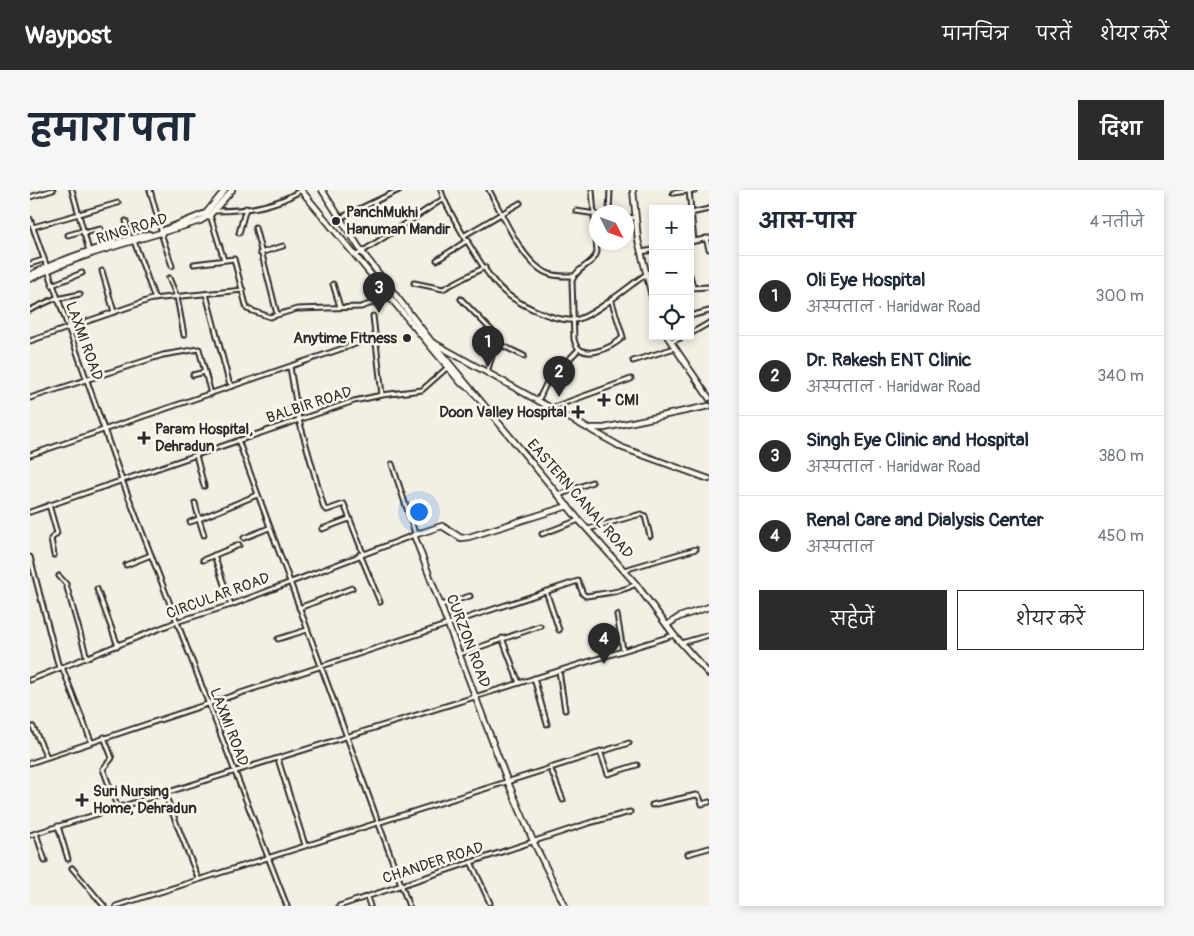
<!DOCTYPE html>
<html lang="hi">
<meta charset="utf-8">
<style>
body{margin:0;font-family:Pangolin,"Playpen Sans Deva",sans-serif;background:#f6f6f7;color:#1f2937}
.controls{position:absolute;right:15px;top:15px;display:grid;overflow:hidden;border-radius:0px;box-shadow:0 2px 8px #0003}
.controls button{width:45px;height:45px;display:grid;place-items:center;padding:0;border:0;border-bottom:1px solid #e0e1e3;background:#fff;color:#1f2937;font:25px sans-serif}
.compass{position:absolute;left:559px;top:15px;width:45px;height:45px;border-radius:50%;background:#fff;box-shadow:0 2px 8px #0003;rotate:132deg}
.you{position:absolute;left:388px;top:321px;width:18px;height:18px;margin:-12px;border:4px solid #fff;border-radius:50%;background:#1a73e8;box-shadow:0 0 0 8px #1a73e833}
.badge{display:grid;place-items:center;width:32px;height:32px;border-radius:50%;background:#2b2b2b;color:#fff;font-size:16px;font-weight:700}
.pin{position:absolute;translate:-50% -41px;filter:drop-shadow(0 1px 2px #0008)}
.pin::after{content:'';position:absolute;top:26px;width:18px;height:15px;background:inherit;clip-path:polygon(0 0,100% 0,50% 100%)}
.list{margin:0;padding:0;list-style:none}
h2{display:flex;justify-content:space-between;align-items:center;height:65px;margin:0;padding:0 20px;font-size:21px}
h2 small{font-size:16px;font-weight:400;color:#747a83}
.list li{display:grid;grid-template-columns:32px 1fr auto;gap:15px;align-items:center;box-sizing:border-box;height:80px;padding:0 20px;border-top:1px solid #e0e1e3}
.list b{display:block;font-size:19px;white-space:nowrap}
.list p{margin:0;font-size:16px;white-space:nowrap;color:#747a83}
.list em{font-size:16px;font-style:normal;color:#747a83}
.actions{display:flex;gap:10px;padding:15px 20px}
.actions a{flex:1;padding:11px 0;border:1px solid #2b2b2b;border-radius:0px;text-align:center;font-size:18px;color:#2b2b2b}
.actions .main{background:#2b2b2b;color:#fff}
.icon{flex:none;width:28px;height:28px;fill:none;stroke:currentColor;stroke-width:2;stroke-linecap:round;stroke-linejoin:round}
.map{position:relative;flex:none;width:679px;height:716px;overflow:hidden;border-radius:0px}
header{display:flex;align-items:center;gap:30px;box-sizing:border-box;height:70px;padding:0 25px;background:#2b2b2b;color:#fff}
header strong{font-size:24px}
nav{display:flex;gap:28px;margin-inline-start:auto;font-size:18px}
.intro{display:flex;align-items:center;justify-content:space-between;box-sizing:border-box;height:120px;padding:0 30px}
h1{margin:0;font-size:35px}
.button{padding:12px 22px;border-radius:0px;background:#2b2b2b;color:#fff;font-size:18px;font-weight:700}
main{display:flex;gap:30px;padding:0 30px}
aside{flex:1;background:#fff;border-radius:0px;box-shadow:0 2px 8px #0003}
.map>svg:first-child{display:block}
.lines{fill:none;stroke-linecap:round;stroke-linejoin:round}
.street-casing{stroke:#2b2b2b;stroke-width:7}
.secondary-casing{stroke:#2b2b2b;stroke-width:8}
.street{stroke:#fbf7ec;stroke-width:3}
.secondary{stroke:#fbf7ec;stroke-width:4.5}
.poi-dot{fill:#2b2b2b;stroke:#fbf7ec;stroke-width:2}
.labels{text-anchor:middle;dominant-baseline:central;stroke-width:5;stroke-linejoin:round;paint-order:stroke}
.poi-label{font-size:15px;font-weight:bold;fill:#2b2b2b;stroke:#fbf7ec;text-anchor:start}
.street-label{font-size:15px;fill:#2b2b2b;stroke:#fbf7ec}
</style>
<header>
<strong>Waypost</strong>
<nav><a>मानचित्र</a><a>परतें</a><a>शेयर करें</a></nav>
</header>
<div class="intro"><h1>हमारा पता</h1><a class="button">दिशा</a></div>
<main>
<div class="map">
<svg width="679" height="716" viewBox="0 0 679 716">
<rect width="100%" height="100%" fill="#f3efe4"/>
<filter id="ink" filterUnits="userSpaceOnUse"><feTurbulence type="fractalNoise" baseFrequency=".02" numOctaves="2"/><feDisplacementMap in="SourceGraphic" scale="10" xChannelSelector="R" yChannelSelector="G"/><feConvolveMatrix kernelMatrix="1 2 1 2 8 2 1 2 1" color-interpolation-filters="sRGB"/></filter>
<g filter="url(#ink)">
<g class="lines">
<defs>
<g id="street">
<polyline points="42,0 59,61"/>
<polyline points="120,0 131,40"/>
<path d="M 411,0 C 415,18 456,84 469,97 C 483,112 524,132 545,130 C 562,127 599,96 615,85"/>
<path d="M 459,0 C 472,23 492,73 517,83 C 525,87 535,86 544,86"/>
<path d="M 562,0 L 567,62 C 564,75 546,77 542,91 L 544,149 C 548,173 582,159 593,147 L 581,109"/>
<polyline points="659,0 664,51"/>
<polyline points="643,3 665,0"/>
<polyline points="0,7 23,0"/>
<path d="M 184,21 C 214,21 246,17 271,0"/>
<polyline points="546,21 566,24"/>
<polyline points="579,22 580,0"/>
<polyline points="661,23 679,19"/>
<polyline points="180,25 194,70"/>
<polyline points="596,27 605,28"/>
<polyline points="310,28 369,0"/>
<polyline points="0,29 92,290 257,716"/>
<polyline points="96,31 100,49"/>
<polyline points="3,37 88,13"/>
<polyline points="225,37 247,124"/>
<polyline points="53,43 71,39"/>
<polyline points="131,43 142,76"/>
<polyline points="209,43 216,18"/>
<polyline points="38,45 52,41"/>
<polyline points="435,45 490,13"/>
<polyline points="676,48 679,59"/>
<polyline points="104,51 125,109"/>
<polyline points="660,52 679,48"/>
<polyline points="611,62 623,60"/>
<polyline points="230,63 253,56"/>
<polyline points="327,65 413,9"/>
<polyline points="407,70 438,50"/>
<polyline points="0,74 13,70"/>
<polyline points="164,74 204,69 217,119 240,127 267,119 331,117 360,107"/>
<polyline points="72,81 84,122"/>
<polyline points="616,84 623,82"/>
<polyline points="660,85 663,97"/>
<polyline points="139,88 147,107 154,145"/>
<polyline points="384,93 413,99 455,77"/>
<polyline points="303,94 310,117"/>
<polyline points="22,95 52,83"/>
<polyline points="660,98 679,97"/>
<polyline points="176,104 199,192 203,196"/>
<polyline points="27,109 50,104"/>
<polyline points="431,109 468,147 457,182"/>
<polyline points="0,120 26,108"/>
<polyline points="343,126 352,205"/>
<polyline points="660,126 679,121"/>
<polyline points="660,144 679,133"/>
<polyline points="0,151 122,109 213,100"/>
<polyline points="641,152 655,146"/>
<polyline points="467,153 494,166"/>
<polyline points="603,171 645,158"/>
<polyline points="260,177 269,230 294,318 297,320 314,314 333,363"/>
<polyline points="163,185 175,182 181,204"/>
<polyline points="0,208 133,165 169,159 175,182"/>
<polyline points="508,211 517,192 549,159"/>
<polyline points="521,218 601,189"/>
<polyline points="208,250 379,716"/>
<polyline points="0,265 346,147"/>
<polyline points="166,265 174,296"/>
<polyline points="362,274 385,343"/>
<polyline points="529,305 562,292"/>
<polyline points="19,315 27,343 21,349 24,365"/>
<polyline points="0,322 324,211 352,205 392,200 418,177"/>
<polyline points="160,332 169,329 165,313"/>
<polyline points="292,339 319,329"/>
<polyline points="558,339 611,324 615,326 620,346"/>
<polyline points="512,344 549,330"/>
<polyline points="174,345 169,329 227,305"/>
<polyline points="214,348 239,338"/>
<polyline points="330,364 350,412"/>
<polyline points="184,365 201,415"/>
<polyline points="0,367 29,478"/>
<polyline points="173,370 209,355"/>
<polyline points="96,375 121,365"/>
<polyline points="594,380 666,359"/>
<polyline points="29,386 36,394 57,468"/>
<polyline points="67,399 88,456"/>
<polyline points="516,401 529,440"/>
<polyline points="411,415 440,406"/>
<polyline points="269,418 322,398"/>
<polyline points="587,425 593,460"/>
<polyline points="472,448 489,493"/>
<polyline points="248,449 277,440"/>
<polyline points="651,453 679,445"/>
<polyline points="430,464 510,436"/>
<polyline points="32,477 61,551"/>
<polyline points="529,481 535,520"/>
<polyline points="504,488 517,534"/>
<polyline points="0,490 146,432 201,415 384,345"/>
<polyline points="3,537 17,567"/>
<polyline points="74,547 82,568 73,579 88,619"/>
<polyline points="570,561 578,584 607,575"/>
<polyline points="248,569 275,655"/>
<path d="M 0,573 L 548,391 L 553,404 L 556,406 C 574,403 590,403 606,394"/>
<polyline points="520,577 533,610"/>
<polyline points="135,604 168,688"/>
<polyline points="622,615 666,605 669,606 672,614 679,612"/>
<polyline points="28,636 38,669"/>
<polyline points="6,643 15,671"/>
<polyline points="0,645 644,445"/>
<polyline points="658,664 679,658"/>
<polyline points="441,672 460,713"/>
<polyline points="42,678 74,716"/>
<polyline points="337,707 340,716"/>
<polyline points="86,716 599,553"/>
<polyline points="309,716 559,633 600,622"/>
</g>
<g id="secondary">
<polyline points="271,0 431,193 438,197"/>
<polyline points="292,0 332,62 401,151 549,330 606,394 644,445 679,484"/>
<polyline points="603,0 608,50 623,110"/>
<polyline points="134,40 176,23 195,0"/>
<path d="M 0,85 C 37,66 79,54 119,44"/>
<path d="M 0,89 C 53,62 114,49 170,31 L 180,25 L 202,0"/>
<polyline points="637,146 679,208"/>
<polyline points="404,153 557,238 574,238 679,216"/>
<polyline points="561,240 593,258 679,289"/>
<polyline points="637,435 649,427 679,417"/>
<polyline points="535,716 504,653 477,590 384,345 412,336 431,348 439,347 538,316"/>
</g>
</defs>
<use href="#street" class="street-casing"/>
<use href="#secondary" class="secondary-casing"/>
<use href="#street" class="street"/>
<use href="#secondary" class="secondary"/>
</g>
</g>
<g class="poi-dot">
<circle cx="306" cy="31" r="5"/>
<circle cx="377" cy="148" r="5"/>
<path d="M571.5 202.5h5v5h5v5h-5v5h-5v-5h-5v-5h5z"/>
<path d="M545.5 214.5h5v5h5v5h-5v5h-5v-5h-5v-5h5z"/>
<path d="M111.5 240.5h5v5h5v5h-5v5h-5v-5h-5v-5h5z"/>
<path d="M49.5 602.5h5v5h5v5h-5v5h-5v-5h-5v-5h5z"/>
</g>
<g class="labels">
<g class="poi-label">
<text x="316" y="22">PanchMukhi<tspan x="316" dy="17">Hanuman Mandir</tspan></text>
<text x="367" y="148" text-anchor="end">Anytime Fitness</text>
<text x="585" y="210">CMI</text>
<text x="537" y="222" text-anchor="end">Doon Valley Hospital</text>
<text x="125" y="239">Param Hospital,<tspan x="125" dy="17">Dehradun</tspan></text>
<text x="63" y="601">Suri Nursing<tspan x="63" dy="17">Home, Dehradun</tspan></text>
</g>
<g class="street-label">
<text transform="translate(102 39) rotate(-17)">RING ROAD</text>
<text transform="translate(54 151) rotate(70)">LAXMI ROAD</text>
<text transform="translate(279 215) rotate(-18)">BALBIR ROAD</text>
<text transform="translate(550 309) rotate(49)">EASTERN CANAL ROAD</text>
<text transform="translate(188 406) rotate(-20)">CIRCULAR ROAD</text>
<text transform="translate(438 451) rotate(69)">CURZON ROAD</text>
<text transform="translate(199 537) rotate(69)">LAXMI ROAD</text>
<text transform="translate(403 673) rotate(-18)">CHANDER ROAD</text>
</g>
</g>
</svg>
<div class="controls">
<button>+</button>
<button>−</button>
<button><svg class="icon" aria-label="locate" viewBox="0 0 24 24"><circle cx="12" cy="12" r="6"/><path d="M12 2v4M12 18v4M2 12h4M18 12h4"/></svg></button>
</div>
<svg class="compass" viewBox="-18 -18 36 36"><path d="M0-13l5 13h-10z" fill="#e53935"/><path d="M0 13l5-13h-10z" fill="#747a83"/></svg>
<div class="you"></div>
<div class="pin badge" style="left:458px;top:177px">1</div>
<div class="pin badge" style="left:529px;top:207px">2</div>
<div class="pin badge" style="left:349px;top:123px">3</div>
<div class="pin badge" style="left:574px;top:474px">4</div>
</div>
<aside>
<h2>आस-पास<small>4 नतीजे</small></h2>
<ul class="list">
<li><span class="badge">1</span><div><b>Oli Eye Hospital</b><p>अस्पताल · Haridwar Road</p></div><em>300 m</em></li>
<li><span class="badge">2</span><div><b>Dr. Rakesh ENT Clinic</b><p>अस्पताल · Haridwar Road</p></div><em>340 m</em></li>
<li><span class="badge">3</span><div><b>Singh Eye Clinic and Hospital</b><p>अस्पताल · Haridwar Road</p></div><em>380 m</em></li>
<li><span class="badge">4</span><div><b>Renal Care and Dialysis Center</b><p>अस्पताल</p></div><em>450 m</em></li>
</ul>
<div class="actions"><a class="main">सहेजें</a><a>शेयर करें</a></div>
</aside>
</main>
